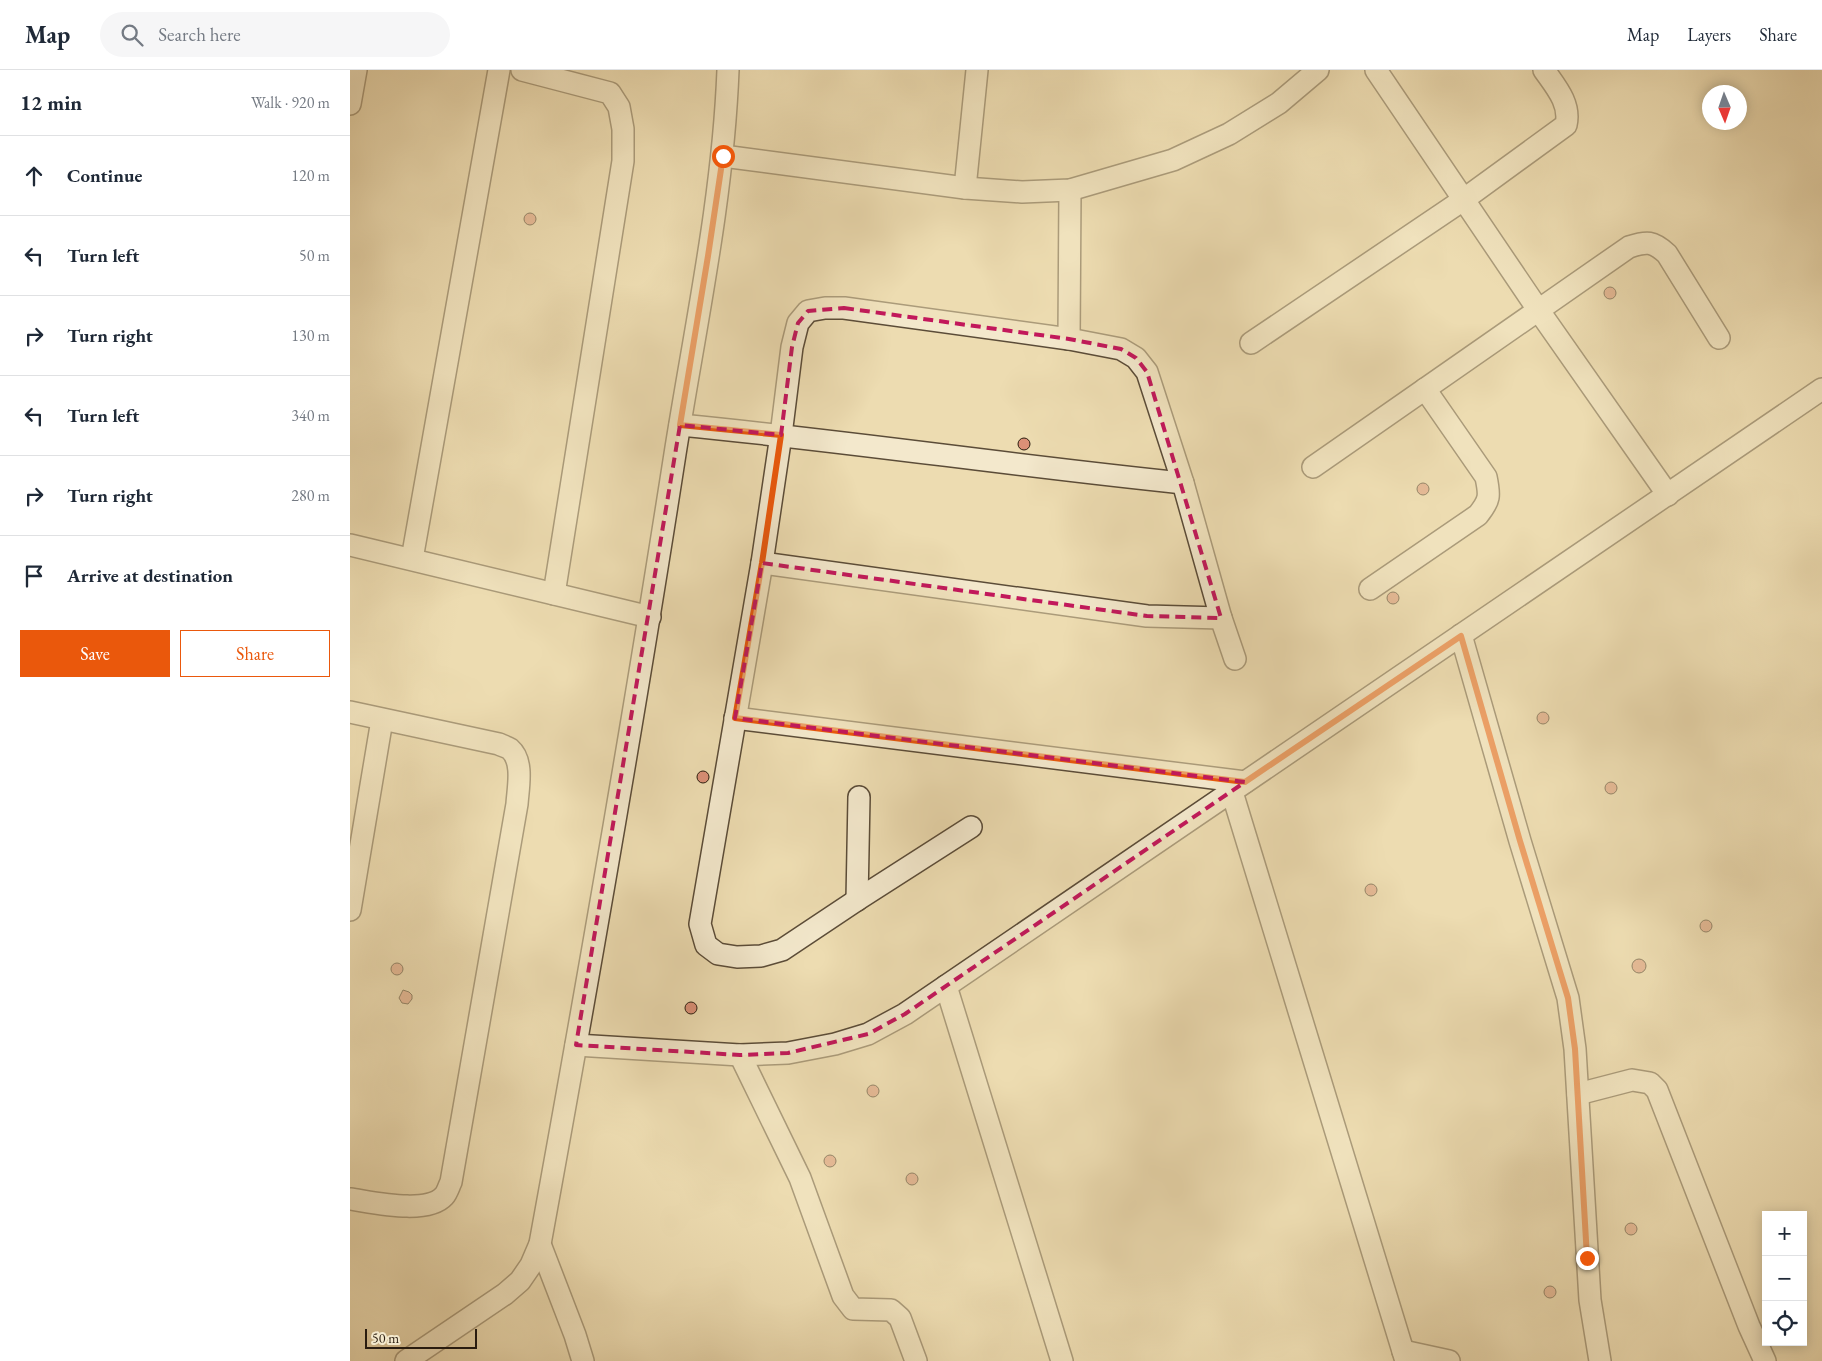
<!DOCTYPE html>
<meta charset="utf-8">
<style>
body{margin:0;font-family:"EB Garamond",serif;background:#f6f6f7;color:#1f2937}
.controls{position:absolute;right:15px;bottom:15px;display:grid;overflow:hidden;border-radius:0px;box-shadow:0 2px 12px #0003}
.controls button{width:45px;height:45px;display:grid;place-items:center;padding:0;border:0;border-bottom:1px solid #e0e1e3;background:#fff;color:#1f2937;font:25px sans-serif}
.compass{position:absolute;left:1352px;top:15px;width:45px;height:45px;border-radius:50%;background:#fff;box-shadow:0 2px 12px #0003;rotate:178deg}
.scale{position:absolute;left:15px;bottom:12px;width:112px;box-sizing:border-box;padding-left:5px;border:2px solid #2a1c0f;border-top:0;font-size:14px;line-height:18px;white-space:nowrap;color:#2a1c0f;-webkit-text-stroke:4px #f3e8cc;paint-order:stroke}
.stop{position:absolute;width:15px;height:15px;margin:-11px;border:4px solid #ea580c;border-radius:50%;background:#fff}
.stop.end{background:#ea580c;border-color:#fff;box-shadow:0 1px 5px #0008}
.list{margin:0;padding:0;list-style:none}
h2{display:flex;justify-content:space-between;align-items:center;height:65px;margin:0;padding:0 20px;font-size:21px}
h2 small{font-size:16px;font-weight:400;color:#747a83}
.list li{display:grid;grid-template-columns:32px 1fr auto;gap:15px;align-items:center;box-sizing:border-box;height:80px;padding:0 20px;border-top:1px solid #e0e1e3}
.list b{display:block;font-size:19px;white-space:nowrap}
.list em{font-size:16px;font-style:normal;color:#747a83}
.actions{display:flex;gap:10px;padding:15px 20px}
.actions a{flex:1;padding:11px 0;border:1px solid #ea580c;border-radius:0px;text-align:center;font-size:18px;color:#ea580c}
.actions .main{background:#ea580c;color:#fff}
.icon{flex:none;width:28px;height:28px;fill:none;stroke:currentColor;stroke-width:2;stroke-linecap:round;stroke-linejoin:round}
.map{position:relative;flex:none;width:1472px;height:1291px;overflow:hidden}
header{display:flex;align-items:center;gap:30px;box-sizing:border-box;height:70px;padding:0 25px;background:#fff;border-bottom:1px solid #e0e1e3}
header strong{font-size:24px}
nav{display:flex;gap:28px;margin-inline-start:auto;font-size:18px}
.search{width:350px;height:45px;background:#f6f6f7;display:flex;align-items:center;gap:12px;box-sizing:border-box;padding:0 18px;border-radius:28px;color:#747a83;font-size:19px}
main{display:flex}
aside{flex:1;background:#fff}
.map>svg:first-child{display:block}
.building{fill:#db9077;stroke:#2a1c0f}
.lines{fill:none;stroke-linecap:round;stroke-linejoin:round}
.minor-casing{stroke:#5b4c38;stroke-width:24}
.minor{stroke:#f3e8cc;stroke-width:21}
.route{stroke:#ea580c;stroke-width:6}
.marked{fill:none;stroke:#c2185b;stroke-width:4;stroke-dasharray:10 6;stroke-linejoin:round}
</style>
<header>
<strong>Map</strong>
<div class="search"><svg class="icon" aria-label="search" viewBox="0 0 24 24"><circle cx="10" cy="10" r="6"/><path d="M15 15l6 6"/></svg>Search here</div>
<nav><a>Map</a><a>Layers</a><a>Share</a></nav>
</header>
<main>
<aside>
<h2>12 min<small>Walk · 920 m</small></h2>
<ul class="list">
<li><svg class="icon" aria-label="ahead" viewBox="0 0 24 24"><path d="M12 20V5M6 11l6-6 6 6"/></svg><div><b>Continue</b></div><em>120 m</em></li>
<li><svg class="icon" aria-label="left" viewBox="0 0 24 24"><path d="M17 20v-9H6M10 6l-5 5 5 5"/></svg><div><b>Turn left</b></div><em>50 m</em></li>
<li><svg class="icon" aria-label="right" viewBox="0 0 24 24"><path d="M7 20v-9h11M14 6l5 5-5 5"/></svg><div><b>Turn right</b></div><em>130 m</em></li>
<li><svg class="icon" aria-label="left" viewBox="0 0 24 24"><path d="M17 20v-9H6M10 6l-5 5 5 5"/></svg><div><b>Turn left</b></div><em>340 m</em></li>
<li><svg class="icon" aria-label="right" viewBox="0 0 24 24"><path d="M7 20v-9h11M14 6l5 5-5 5"/></svg><div><b>Turn right</b></div><em>280 m</em></li>
<li><svg class="icon" aria-label="arrive" viewBox="0 0 24 24"><path d="M6 21V4h12l-3 4 3 4H6"/></svg><div><b>Arrive at destination</b></div></li>
</ul>
<div class="actions"><a class="main">Save</a><a>Share</a></div>
</aside>
<div class="map">
<svg width="1472" height="1291" viewBox="0 0 1472 1291">
<rect width="100%" height="100%" fill="#eddcb1"/>
<filter id="stains"><feTurbulence type="fractalNoise" baseFrequency=".004" numOctaves="4"/><feColorMatrix values="0 0 0 0 .2 0 0 0 0 .09 0 0 0 0 .02 0 0 0 .5 -.17"/></filter>
<radialGradient id="worn" r=".72"><stop offset=".6" stop-color="#630" stop-opacity="0"/><stop offset="1" stop-color="#630" stop-opacity=".3"/></radialGradient>
<g class="building">
<circle cx="180" cy="149" r="6"/>
<circle cx="1260" cy="223" r="6"/>
<circle cx="674" cy="374" r="6"/>
<circle cx="1073" cy="419" r="6"/>
<circle cx="1043" cy="528" r="6"/>
<circle cx="1193" cy="648" r="6"/>
<circle cx="353" cy="707" r="6"/>
<circle cx="1261" cy="718" r="6"/>
<circle cx="1021" cy="820" r="6"/>
<circle cx="1356" cy="856" r="6"/>
<circle cx="1289" cy="896" r="7"/>
<circle cx="47" cy="899" r="6"/>
<polygon points="53,920 59,922 62,925 62,929 58,934 52,933 49,928"/>
<circle cx="341" cy="938" r="6"/>
<circle cx="523" cy="1021" r="6"/>
<circle cx="480" cy="1091" r="6"/>
<circle cx="562" cy="1109" r="6"/>
<circle cx="1281" cy="1159" r="6"/>
<circle cx="1200" cy="1222" r="6"/>
</g>
<g class="lines">
<defs>
<g id="minor">
<polyline points="172,0 260,23 269,37 273,59 273,91 204,524"/>
<polyline points="1026,0 1189,241 1318,425"/>
<polyline points="0,34 6,0"/>
<polyline points="373,86 615,118 672,122 720,120 823,90 879,64 929,33 968,0"/>
<polyline points="615,118 627,0"/>
<polyline points="719,269 720,120"/>
<path d="M 901,273 L 1113,130 L 1216,55 C 1221,34 1206,17 1194,0"/>
<path d="M 330,355 C 498,371 665,396 833,413"/>
<path d="M 963,397 L 1279,177 C 1297,171 1303,171 1317,184 L 1369,268"/>
<polyline points="0,475 300,547"/>
<polyline points="62,489 149,0"/>
<polyline points="412,493 797,546 871,548"/>
<path d="M 1020,519 L 1128,445 C 1140,430 1140,426 1136,407 L 1075,319"/>
<polyline points="1111,565 1170,771 1218,928 1225,979 1240,1230 1250,1291"/>
<path d="M 0,642 L 149,674 C 153,676 157,677 160,679 C 174,691 168,718 167,734 L 101,1112 C 99,1116 97,1123 94,1126 C 77,1145 22,1132 0,1129"/>
<polyline points="385,648 895,712"/>
<polyline points="882,722 1056,1291"/>
<polyline points="621,757 507,830 432,880 411,886 387,887 368,884 356,875 350,854 412,493 431,365 442,277 448,253 458,241 475,238 494,238 719,269 771,279 786,288 797,302 833,413 871,548 885,589"/>
<polyline points="507,830 509,727"/>
<polyline points="0,840 32,650"/>
<polyline points="596,916 712,1291"/>
<polyline points="226,975 390,985 438,983 485,974 518,964 555,944 1472,319"/>
<polyline points="390,985 450,1108 493,1226 503,1239 541,1240 550,1248 566,1291"/>
<polyline points="1228,1024 1282,1010 1300,1013 1307,1020 1399,1256 1415,1291"/>
<polyline points="190,1174 225,1265 233,1291"/>
<polyline points="1053,1281 1099,1291"/>
<path d="M 56,1291 L 155,1224 L 170,1211 L 181,1195 L 190,1174 C 238,911 284,648 325,384 C 345,257 373,130 378,0"/>
</g>
</defs>
<use href="#minor" class="minor-casing"/>
<use href="#minor" class="minor"/>
</g>
<g class="lines">
<polyline class="route" points="373,86 358,186 330,355 431,365 412,493 385,648 895,712 1111,566 1170,771 1218,928 1225,979 1237,1188"/>
</g>
<path d="M0 0H1472V1291H0ZM 494,238 L 719,269 L 771,279 L 786,288 L 797,302 L 871,548 L 797,546 L 412,493 L 385,648 L 895,712 L 555,944 L 518,964 L 438,983 L 390,985 L 226,975 L 330,355 L 431,365 L 442,277 L 448,253 L 458,241 Z" fill="#eddcb1" fill-opacity=".55" fill-rule="evenodd"/>
<path class="marked" d="M 494,238 L 719,269 L 771,279 L 786,288 L 797,302 L 871,548 L 797,546 L 412,493 L 385,648 L 895,712 L 555,944 L 518,964 L 438,983 L 390,985 L 226,975 L 330,355 L 431,365 L 442,277 L 448,253 L 458,241 Z"/>
<rect width="100%" height="100%" filter="url(#stains)"/>
<rect width="100%" height="100%" fill="url(#worn)"/>
</svg>
<div class="controls">
<button>+</button>
<button>−</button>
<button><svg class="icon" aria-label="locate" viewBox="0 0 24 24"><circle cx="12" cy="12" r="6"/><path d="M12 2v4M12 18v4M2 12h4M18 12h4"/></svg></button>
</div>
<svg class="compass" viewBox="-18 -18 36 36"><path d="M0-13l5 13h-10z" fill="#e53935"/><path d="M0 13l5-13h-10z" fill="#747a83"/></svg>
<div class="scale">50 m</div>
<div class="stop" style="left:373px;top:86px"></div>
<div class="stop end" style="left:1237px;top:1188px"></div>
</div>
</main>
